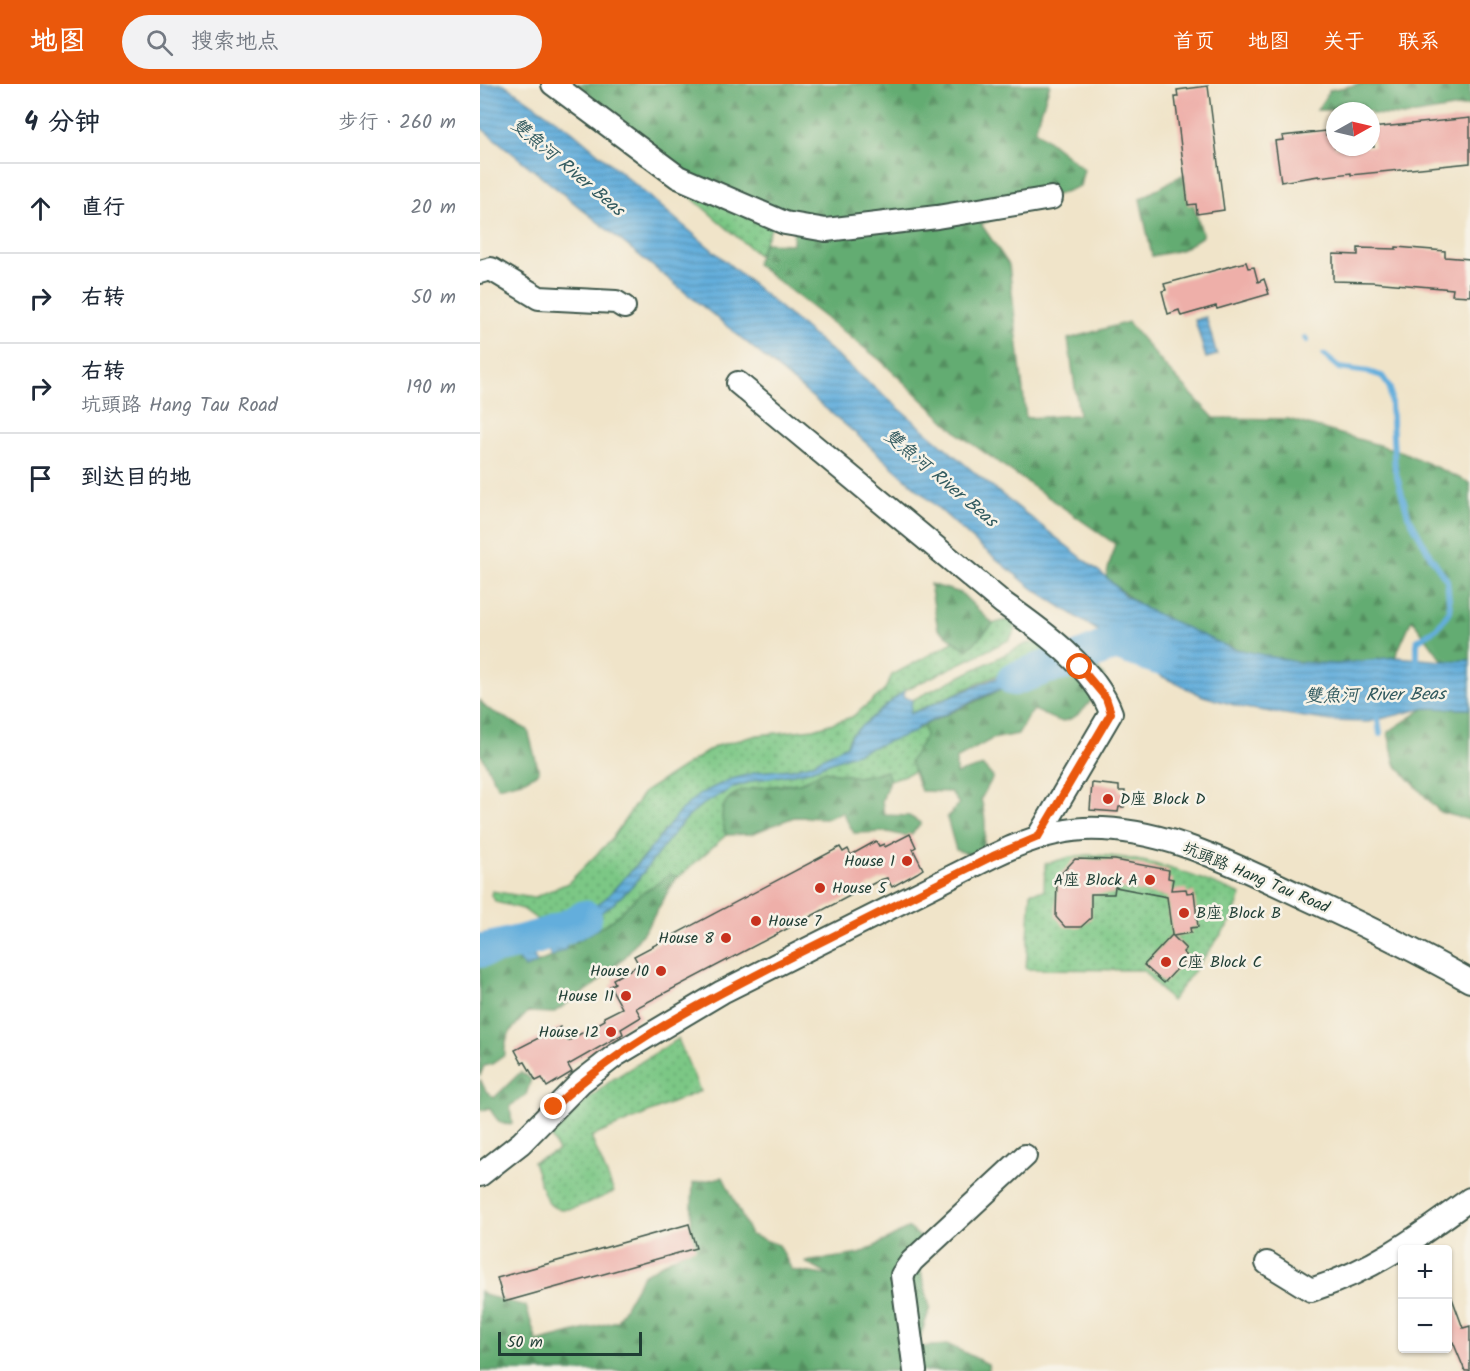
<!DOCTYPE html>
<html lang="zh">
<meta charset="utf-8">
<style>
body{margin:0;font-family:Kalam,"LXGW WenKai TC",sans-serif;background:#f2f2f3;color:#1f2937}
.controls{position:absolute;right:18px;bottom:18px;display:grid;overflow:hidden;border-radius:6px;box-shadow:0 2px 4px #0004}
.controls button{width:54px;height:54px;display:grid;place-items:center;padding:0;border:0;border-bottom:2px solid #e0e1e3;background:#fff;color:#1f2937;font:30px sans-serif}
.compass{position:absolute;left:846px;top:18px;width:54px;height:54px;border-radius:50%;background:#fff;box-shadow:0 2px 4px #0004;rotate:82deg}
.scale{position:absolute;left:18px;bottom:15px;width:144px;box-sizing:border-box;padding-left:6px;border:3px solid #1f3d34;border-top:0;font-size:16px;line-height:21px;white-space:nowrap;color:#1f3d34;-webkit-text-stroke:4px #f7f3e8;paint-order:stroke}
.stop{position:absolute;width:18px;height:18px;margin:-14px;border:4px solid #ea580c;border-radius:50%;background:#fff}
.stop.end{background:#ea580c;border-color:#fff;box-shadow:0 2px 6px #0008}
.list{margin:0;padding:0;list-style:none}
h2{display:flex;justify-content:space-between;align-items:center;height:78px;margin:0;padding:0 24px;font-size:26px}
h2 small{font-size:20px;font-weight:400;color:#747a83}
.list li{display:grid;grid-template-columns:39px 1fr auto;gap:18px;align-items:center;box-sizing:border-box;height:90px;padding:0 24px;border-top:2px solid #e0e1e3}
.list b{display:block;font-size:22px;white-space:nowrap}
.list p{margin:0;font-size:20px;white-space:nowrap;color:#747a83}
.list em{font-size:20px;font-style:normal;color:#747a83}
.icon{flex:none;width:33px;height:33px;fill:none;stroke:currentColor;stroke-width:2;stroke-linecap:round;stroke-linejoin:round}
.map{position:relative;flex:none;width:990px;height:1287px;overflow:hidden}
header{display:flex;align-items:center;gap:36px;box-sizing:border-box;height:84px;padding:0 30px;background:#ea580c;color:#fff}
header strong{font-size:28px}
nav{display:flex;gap:33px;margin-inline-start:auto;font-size:21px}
.search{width:420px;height:54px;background:#f2f2f3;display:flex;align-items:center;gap:15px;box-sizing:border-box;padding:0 21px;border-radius:33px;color:#747a83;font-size:22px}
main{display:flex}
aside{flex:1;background:#fff}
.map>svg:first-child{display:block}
.green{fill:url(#green-dots);stroke:#4d825c;stroke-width:1.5}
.forest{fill:url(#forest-firs);stroke:#427453;stroke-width:1.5}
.water{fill:url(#water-rules);stroke:#417688;stroke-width:1.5}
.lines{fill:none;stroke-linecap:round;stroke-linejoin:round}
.stream{stroke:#63aedc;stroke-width:6}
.river{stroke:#63aedc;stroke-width:34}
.building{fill:#eeafa9}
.minor-casing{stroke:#3e564a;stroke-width:26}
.minor{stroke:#fff;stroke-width:22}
.route{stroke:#ea580c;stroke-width:8}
.poi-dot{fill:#c8321e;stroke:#f7f3e8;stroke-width:2}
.labels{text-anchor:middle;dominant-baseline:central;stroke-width:5;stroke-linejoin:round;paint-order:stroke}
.poi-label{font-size:16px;fill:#1f3d34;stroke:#f7f3e8;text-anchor:end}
.street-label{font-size:16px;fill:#1f3d34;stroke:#f7f3e8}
.water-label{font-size:18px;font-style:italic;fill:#30595e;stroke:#f7f3e8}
</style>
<header>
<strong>地图</strong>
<div class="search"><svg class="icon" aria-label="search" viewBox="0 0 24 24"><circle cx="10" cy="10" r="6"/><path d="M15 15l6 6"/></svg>搜索地点</div>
<nav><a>首页</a><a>地图</a><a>关于</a><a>联系</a></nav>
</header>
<main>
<aside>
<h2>4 分钟<small>步行 · 260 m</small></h2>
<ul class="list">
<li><svg class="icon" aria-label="ahead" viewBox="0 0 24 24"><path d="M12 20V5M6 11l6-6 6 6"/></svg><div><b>直行</b></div><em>20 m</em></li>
<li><svg class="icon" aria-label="right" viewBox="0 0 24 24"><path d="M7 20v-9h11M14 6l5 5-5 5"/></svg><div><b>右转</b></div><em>50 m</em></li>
<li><svg class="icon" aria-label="right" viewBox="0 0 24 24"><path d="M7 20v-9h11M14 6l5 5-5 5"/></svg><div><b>右转</b><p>坑頭路 Hang Tau Road</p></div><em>190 m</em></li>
<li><svg class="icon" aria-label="arrive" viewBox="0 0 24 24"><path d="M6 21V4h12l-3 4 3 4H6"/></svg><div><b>到达目的地</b></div></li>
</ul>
</aside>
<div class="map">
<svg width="990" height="1287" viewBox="0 0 990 1287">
<defs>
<pattern id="green-dots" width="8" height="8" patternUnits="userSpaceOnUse" patternTransform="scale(1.5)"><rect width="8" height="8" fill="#7bc785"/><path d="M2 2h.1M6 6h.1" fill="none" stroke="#64a36e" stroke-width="1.8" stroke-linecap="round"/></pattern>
<pattern id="forest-firs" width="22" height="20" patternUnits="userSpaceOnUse" patternTransform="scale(1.5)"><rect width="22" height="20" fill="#64ac72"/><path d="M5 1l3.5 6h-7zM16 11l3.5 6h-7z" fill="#528d5e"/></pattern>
<pattern id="water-rules" width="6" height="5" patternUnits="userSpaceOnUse" patternTransform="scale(1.5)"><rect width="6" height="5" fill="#63aedc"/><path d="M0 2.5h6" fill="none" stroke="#518fb3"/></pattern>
</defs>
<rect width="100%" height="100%" fill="#f7f3e8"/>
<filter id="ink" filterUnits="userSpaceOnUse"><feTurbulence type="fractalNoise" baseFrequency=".0167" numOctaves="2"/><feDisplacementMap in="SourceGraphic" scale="12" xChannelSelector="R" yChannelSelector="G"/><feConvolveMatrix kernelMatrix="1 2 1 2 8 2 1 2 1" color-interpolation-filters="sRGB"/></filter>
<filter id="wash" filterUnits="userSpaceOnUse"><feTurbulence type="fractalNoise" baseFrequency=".008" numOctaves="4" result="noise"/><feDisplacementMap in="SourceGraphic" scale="24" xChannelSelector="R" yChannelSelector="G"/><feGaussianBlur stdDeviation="1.35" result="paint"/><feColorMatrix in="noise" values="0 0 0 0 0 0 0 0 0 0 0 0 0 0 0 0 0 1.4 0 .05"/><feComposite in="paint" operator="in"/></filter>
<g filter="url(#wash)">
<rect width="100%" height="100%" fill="#f0e4c9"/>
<g class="green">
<polygon points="205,108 294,139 278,171"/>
<polygon points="526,536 534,539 535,547 529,556 425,606 371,651 367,661 331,680 311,685 278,688 249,696 220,710 126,814 106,829 79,837 76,833 58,836 43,825 16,818 11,811 12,807 53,814 88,799 131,756 164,708 236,662 278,651 334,645 372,633 404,607 412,591 475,557 487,566 513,540"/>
<path d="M 548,559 C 560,559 567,563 574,572 L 556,580 L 533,584 L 429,630 L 432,616 Z"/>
<polygon points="444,641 448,683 410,696 406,687 378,693 344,687 319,699 273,704 242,733 246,751 199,793 190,791 158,812 133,836 86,865 88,853 133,820 154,800 201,740 220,721 252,704 276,696 324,688 433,648"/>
<path d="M 608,771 C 662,771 712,790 761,811 L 752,836 L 691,917 L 663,886 L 546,885 L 551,808 L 564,807 L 565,780 L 590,773 Z"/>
<path d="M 198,955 L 220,1007 L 111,1053 L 134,1108 C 119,1114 81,1136 68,1118 C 61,1107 58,1090 53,1078 L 78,1067 L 71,1053 L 106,1017 L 133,995 Z"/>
</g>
<g class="forest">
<path d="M 73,0 L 570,0 L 555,46 L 604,85 L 600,102 L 501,140 L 529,181 L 546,334 L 599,331 L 588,255 L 648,238 L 683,280 L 734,334 L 808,335 L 923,368 L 990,399 L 990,576 L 963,577 L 932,535 L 915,573 C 895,575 875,580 856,580 C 778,581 681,547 626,493 L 635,460 L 481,352 L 400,276 L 276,180 L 284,159 L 313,160 L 314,134 L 199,90 Z"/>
<polygon points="881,0 990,0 990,21 924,32 891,30 891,27 837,26 850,6"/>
<polygon points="704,90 723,152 701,166 672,172 660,115"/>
<polygon points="450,500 481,509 513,540 487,566 458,545"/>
<path d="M 600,583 L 618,584 L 625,594 C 616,609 602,637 581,637 C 573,636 562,629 554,626 L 547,634 L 538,650 L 512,655 L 476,675 L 476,690 L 503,682 L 513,693 L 501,715 C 507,737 506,752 501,774 L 476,766 L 467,734 L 479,720 L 471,708 L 441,707 L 430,677 L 445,653 L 444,641 L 536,599 Z"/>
<polygon points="0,616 6,624 48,646 59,688 45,696 18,703 0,669"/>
<polygon points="945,624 990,625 990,736 960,728 915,680 908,648"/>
<path d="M 344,687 L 378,693 L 407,687 L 409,696 L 402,717 L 404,731 L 429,732 L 441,739 L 429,753 L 408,748 L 374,749 L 362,728 L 348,734 L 314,733 L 271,750 L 246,751 C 245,746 242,739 242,733 C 241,696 296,706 319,699 C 328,697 336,691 344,687 Z"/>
<path d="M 190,791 L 197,792 L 168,842 L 145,873 L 112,903 L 73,929 L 48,928 C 35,942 23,951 25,971 L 12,980 L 4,982 L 0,992 L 0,873 L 34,869 L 45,884 L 71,873 L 133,836 L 158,812 Z"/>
<path d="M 41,988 L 51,995 L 46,1011 L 30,1022 L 32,1040 C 20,1043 16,1034 10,1025 L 0,1026 L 0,995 L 6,1007 L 14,1014 Z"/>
<polygon points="243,1093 271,1151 299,1161 312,1186 350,1192 325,1178 380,1170 429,1144 449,1160 440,1184 450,1224 437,1263 469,1261 508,1280 509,1287 0,1287 0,1207 4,1211 46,1222 57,1258 137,1237 163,1191 210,1164 213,1099"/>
</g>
<g class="water">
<polygon points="0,0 24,0 92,47 501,394 626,493 644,511 666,525 748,563 770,568 816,578 857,580 915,573 963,577 990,576 990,625 945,624 888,638 852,637 765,624 723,612 681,592 654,575 620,548 552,504 499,461 375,349 247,242 0,43"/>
<polygon points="726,233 737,271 726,274 715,236"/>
<path d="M 574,572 L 585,588 C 533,593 485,622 438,643 L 434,648 L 324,688 L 276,696 L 254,703 L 220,722 L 201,740 L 154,800 L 133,820 L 88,853 L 86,865 L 71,873 L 58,836 L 74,831 L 79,835 L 106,829 L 126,814 L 165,772 L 201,726 L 220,710 L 249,696 L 278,688 L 311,685 L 331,680 L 367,661 L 371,651 L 425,606 L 424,613 L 432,616 L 430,630 L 516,594 L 533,584 L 556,580 Z"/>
<polygon points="43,842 57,880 45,884 34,871 28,869 0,873 0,861 27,854 29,846"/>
</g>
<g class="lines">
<g class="stream">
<polyline points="825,254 827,256"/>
<polyline points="844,271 859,284 889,288 902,292 910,304 915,386 928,431 951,473 967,496 970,526 957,544 937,557 937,581"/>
<polyline points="897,629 900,650"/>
</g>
<g class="river">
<polyline points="534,595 567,583 587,579 635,559 678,574"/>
<path d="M 0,867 C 36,859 74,852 105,833"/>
</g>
</g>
<g id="blocks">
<g class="building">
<polygon points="728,2 744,126 717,130 716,120 708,121 695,13 698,13 697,6"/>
<polygon points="990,34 990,79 871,91 871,89 839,93 839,92 801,98 795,57 803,56 802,52 846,47 846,51 854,50 855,63 894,63 891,44"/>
<polygon points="916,163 965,167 965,173 990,175 990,212 972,211 973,205 892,198 853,197 853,170 878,171 878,164 916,165"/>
<polygon points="766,178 768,184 774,183 778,198 784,195 789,210 737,225 736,222 701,232 699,226 688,230 682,207 686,206 684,200"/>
<polygon points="612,699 639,702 639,707 645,707 644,723 639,723 638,728 610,726"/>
<polygon points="430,750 436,763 433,765 443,785 437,789 412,803 407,794 400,796 156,924 161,933 141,945 143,950 88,981 92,988 67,1003 62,994 56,997 45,978 42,979 35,966 80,943 88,957 125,936 124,933 142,924 130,902 135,899 133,895 159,881 154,872 360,763 363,768 368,765 371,771 396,757 399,762 404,760 405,763"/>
<polygon points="595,775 635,776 689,786 688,794 693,795 691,806 706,805 707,809 714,808 718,843 710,844 711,849 693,852 706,865 703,868 708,873 684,899 664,881 692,851 687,813 635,803 634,810 611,810 611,834 601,843 585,843 576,833 577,794"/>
<polygon points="209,1140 216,1164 24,1218 17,1194"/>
<polygon points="969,1206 983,1244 990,1242 990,1287 985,1287 973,1258 968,1261"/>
</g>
</g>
</g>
<g filter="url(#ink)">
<use href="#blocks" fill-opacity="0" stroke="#3e564a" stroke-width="1.5"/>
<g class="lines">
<defs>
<g id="minor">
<polyline points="73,0 198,93 305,139 346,146 457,133 571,114"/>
<polyline points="0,188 11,185 59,214 136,218 144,223"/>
<path d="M 258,299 L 523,519 C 560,545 616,585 631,629 L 558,753"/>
<path d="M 0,1091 L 41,1059 L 101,998 L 136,971 L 242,908 L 513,772 C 541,758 572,747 604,745 C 681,742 752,780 819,811 C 878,838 933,865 990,897"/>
<path d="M 787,1179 L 831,1206 C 894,1186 938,1153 990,1115"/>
<polyline points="435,1287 422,1191 432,1177 545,1072"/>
</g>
</defs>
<use href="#minor" class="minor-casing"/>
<use href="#minor" class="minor"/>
</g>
</g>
<g class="lines" filter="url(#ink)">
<path class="route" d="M 74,1023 C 145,956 234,912 321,868 C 385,836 449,804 513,772 L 558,753 L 631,629 L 626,614 L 600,583"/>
</g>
<g class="poi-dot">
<circle cx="628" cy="715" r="6"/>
<circle cx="427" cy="777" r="6"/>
<circle cx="670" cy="796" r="6"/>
<circle cx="340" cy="804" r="6"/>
<circle cx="704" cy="829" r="6"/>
<circle cx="276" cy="837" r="6"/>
<circle cx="246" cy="854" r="6"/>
<circle cx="686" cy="878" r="6"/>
<circle cx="181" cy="887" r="6"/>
<circle cx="146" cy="912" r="6"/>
<circle cx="131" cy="948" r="6"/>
</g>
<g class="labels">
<g class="poi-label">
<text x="640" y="715" text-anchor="start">D座 Block D</text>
<text x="415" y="777">House 1</text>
<text x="658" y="796">A座 Block A</text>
<text x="352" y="804" text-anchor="start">House 5</text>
<text x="716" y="829" text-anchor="start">B座 Block B</text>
<text x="288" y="837" text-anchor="start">House 7</text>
<text x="234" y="854">House 8</text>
<text x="698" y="878" text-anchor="start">C座 Block C</text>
<text x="169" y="887">House 10</text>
<text x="134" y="912">House 11</text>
<text x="119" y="948">House 12</text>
</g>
<g class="street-label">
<text transform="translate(776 794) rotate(23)">坑頭路 Hang Tau Road</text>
</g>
<g class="water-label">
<text transform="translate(87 84) rotate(40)">雙魚河 River Beas</text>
<text transform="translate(460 395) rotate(40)">雙魚河 River Beas</text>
<text transform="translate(895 612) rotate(-1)">雙魚河 River Beas</text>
</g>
</g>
</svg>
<div class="controls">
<button>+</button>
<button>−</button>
</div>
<svg class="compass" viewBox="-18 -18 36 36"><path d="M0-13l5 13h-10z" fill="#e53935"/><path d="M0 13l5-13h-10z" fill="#747a83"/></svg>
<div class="scale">50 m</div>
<div class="stop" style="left:600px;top:583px"></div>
<div class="stop end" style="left:74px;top:1023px"></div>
</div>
</main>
